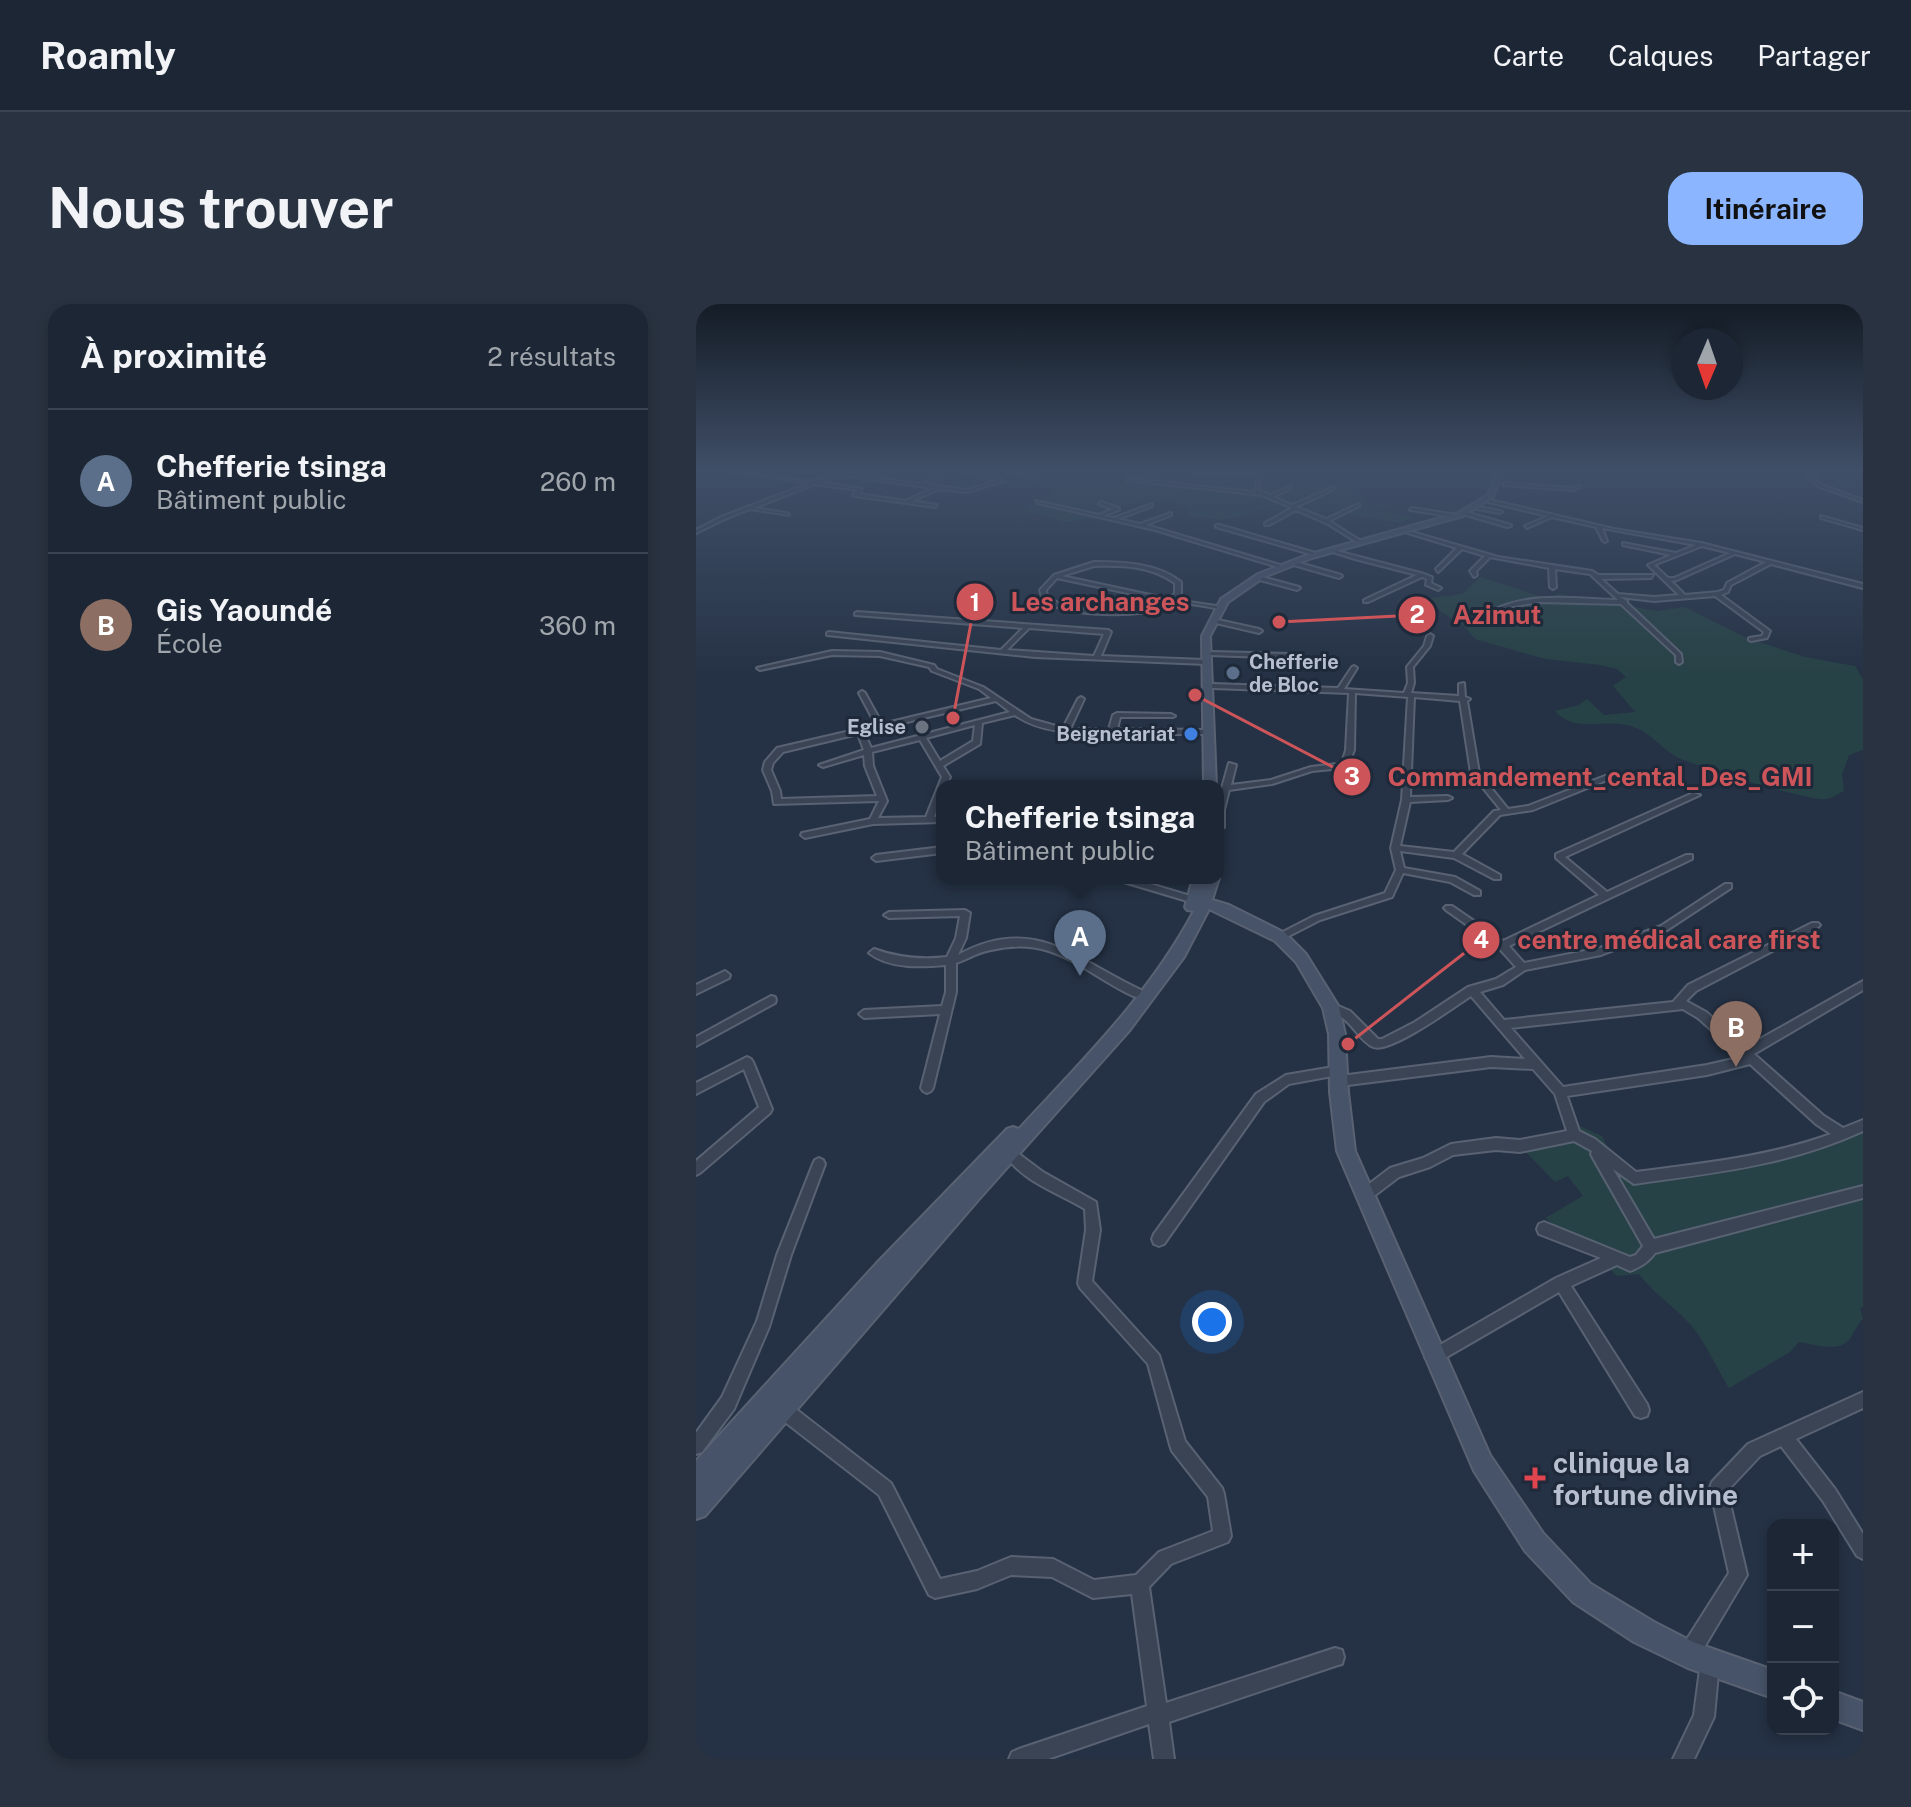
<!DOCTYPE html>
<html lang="fr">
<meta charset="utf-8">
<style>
body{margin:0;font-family:"Public Sans",sans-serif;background:#293240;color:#f1f3f6}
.controls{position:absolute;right:24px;bottom:24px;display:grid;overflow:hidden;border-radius:16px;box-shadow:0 4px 12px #0003}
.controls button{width:72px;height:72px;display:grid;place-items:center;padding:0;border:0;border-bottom:2px solid #3a434f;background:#1c2634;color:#f1f3f6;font:40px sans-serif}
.compass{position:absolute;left:975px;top:24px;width:72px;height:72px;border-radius:50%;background:#1c2634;box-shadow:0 4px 12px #0003;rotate:182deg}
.you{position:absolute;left:516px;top:1018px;width:28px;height:28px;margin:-20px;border:6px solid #fff;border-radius:50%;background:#1a73e8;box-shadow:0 0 0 12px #1a73e833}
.badge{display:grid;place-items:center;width:52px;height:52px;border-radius:50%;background:#8bb5ff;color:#fff;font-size:26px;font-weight:700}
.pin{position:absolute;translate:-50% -66px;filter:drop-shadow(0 2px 4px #0008)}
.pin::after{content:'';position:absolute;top:42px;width:28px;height:24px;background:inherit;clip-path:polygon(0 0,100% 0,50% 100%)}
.popup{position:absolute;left:240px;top:476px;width:288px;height:104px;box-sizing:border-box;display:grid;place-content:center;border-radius:16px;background:#1c2634;filter:drop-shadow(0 2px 6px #0005);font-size:26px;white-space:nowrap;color:#a0a5ac}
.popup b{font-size:30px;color:#f1f3f6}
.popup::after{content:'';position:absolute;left:50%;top:100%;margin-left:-16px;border:16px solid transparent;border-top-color:#1c2634}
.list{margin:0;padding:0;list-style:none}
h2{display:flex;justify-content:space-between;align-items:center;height:104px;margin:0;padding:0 32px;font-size:34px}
h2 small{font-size:26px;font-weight:400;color:#a0a5ac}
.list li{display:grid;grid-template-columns:52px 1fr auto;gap:24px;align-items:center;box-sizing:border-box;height:144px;padding:0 32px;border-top:2px solid #3a434f}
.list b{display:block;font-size:30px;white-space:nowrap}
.list p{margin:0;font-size:26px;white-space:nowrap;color:#a0a5ac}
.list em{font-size:26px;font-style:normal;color:#a0a5ac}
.icon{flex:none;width:44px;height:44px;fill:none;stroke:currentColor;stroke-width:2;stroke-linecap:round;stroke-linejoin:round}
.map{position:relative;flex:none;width:1167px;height:1455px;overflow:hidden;border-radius:24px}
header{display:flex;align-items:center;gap:48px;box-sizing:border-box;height:112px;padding:0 40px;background:#1c2634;border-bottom:2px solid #3a434f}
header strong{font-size:38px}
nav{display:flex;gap:44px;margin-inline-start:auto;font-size:28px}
.intro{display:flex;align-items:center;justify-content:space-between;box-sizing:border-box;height:192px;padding:0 48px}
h1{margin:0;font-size:56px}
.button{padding:20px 36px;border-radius:24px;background:#8bb5ff;color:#111;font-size:28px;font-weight:700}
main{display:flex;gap:48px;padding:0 48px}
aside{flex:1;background:#1c2634;border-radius:24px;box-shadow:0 4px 12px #0003}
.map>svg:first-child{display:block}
.green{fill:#274246}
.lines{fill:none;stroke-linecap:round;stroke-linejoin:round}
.street-casing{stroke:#586272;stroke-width:4}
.secondary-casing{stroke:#586272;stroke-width:4}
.street{fill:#3a4455;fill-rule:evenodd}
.secondary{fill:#475368;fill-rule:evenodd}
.service-dot{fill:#5c6f8a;stroke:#1e293a;stroke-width:3}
.worship-dot{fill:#6b7280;stroke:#1e293a;stroke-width:3}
.shop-dot{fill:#3f7fe0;stroke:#1e293a;stroke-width:3}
.health-dot{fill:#e0444e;stroke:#1e293a;stroke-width:3}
.labels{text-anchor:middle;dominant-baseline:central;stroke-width:6;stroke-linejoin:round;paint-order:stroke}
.far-poi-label{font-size:20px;font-weight:bold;fill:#b7bfce;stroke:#1e293a;text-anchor:end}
.near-poi-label{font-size:28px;font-weight:bold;fill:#b7bfce;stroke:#1e293a;text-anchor:start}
.leader{fill:none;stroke:#cd555a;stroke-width:3}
.callout-dot{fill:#cd555a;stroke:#1e293a;stroke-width:3}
.mark-label{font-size:24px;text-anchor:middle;font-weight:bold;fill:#fff}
.callout-label{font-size:26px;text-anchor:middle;font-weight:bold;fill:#cd555a;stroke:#1e293a;stroke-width:6;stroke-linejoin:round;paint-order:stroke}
</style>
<header>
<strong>Roamly</strong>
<nav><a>Carte</a><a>Calques</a><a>Partager</a></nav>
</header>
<div class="intro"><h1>Nous trouver</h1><a class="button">Itinéraire</a></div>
<main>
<aside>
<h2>À proximité<small>2 résultats</small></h2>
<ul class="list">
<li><span class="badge" style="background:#5c6f8a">A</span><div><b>Chefferie tsinga</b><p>Bâtiment public</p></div><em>260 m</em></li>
<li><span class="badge" style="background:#8d6e63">B</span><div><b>Gis Yaoundé</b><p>École</p></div><em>360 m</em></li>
</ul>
</aside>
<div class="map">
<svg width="1167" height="1455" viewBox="0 0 1167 1455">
<rect width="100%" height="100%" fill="#253245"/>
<g class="green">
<polygon points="456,167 559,167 549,171 543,182 577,184 631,178 643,181 678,199 697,198 683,206 720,213 704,219 636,208 562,206 545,213 524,216 497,213 491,209 492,204 471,197 422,202 401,211 402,214 368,218 326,206 348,196 359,184 429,178 428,172"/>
<path d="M 784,273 L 847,293 L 864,290 L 961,307 L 989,303 L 1051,334 L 1109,353 L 1159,362 L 1167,375 L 1167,446 L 1153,451 L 1146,471 L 1148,487 C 1143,489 1136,494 1131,495 C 1114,498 999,462 981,453 C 964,444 955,428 935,422 C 910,414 879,430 859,407 L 883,401 L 891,395 L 908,411 L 939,408 L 917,382 L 930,373 L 921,365 L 904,361 L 849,355 L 779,335 L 767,321 L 745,308 L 733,294 L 766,290 Z"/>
<path d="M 881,821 L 906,832 L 922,864 L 938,874 L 1060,858 L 1167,821 L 1167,1003 L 1164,1004 L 1167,1015 C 1160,1022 1158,1029 1153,1036 C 1142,1049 1117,1040 1103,1038 L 1094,1048 L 1033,1084 C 1022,1066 1013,1046 1001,1029 C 985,1006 960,993 943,970 L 921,972 L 898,949 L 849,914 L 887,892 L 872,872 L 859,878 L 824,842 Z"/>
</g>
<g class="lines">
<defs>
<g id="street">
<path d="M 32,167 C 60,167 87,177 115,177 C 128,177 139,167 152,167 L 148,169 L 225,180 L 247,170 L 248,172 L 230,180 L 270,186 L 301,177 L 268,167 L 276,167 L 308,177 L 271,188 L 244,185 L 215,197 L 241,201 L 239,203 L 159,192 L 157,191 L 162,186 L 119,180 L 58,204 L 91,209 L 93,211 L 54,205 L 29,215 L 0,229 L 0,226 L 25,213 L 114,179 ZM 143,171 L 144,171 L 238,184 L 209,197 L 163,190 L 166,185 L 124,178 Z"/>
<polygon points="310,167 318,167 340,174 338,175"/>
<polygon points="555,167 565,169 562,186 574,191 595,182 595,184 577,193 596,201 638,183 638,185 600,203 630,215 663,200 663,202 633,217 668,239 664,240 632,220 600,206 573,221 569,221 569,219 596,204 566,191 431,176 433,175 559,188 562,171 497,169 554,169"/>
<polygon points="1119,167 1124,167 1116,173 1126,181 1167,196 1167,198 1124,183 1111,173"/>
<polygon points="808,179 877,184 883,182 885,183 877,186 807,181"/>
<path d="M 794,196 L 918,225 L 1005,239 L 1167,280 L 1167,284 L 1075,260 L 1035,281 L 1032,288 L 1025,291 L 1074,327 L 1071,334 L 1055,337 L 1053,336 L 1053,334 L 1066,332 L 1068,328 L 1019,292 L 958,297 L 924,293 L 931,297 L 931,299 L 985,350 L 986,358 L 983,360 L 980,358 L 980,351 L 925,300 L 844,298 L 813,303 L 797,310 L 794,308 C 832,287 880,295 922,296 L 894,270 L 859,265 L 860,283 L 857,285 L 854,283 L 853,264 L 794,253 L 780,267 L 781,271 L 778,273 L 774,267 L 789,252 L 766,245 L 742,268 L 740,265 L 761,244 L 712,229 L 716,228 L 802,253 L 896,267 L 902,271 L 957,271 L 955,274 L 905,275 L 922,290 L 958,293 L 983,291 L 952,261 L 975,251 L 927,241 L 927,239 L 980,249 L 1000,241 L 906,224 L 911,237 L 909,238 L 907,237 L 900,223 L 856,213 L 831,224 L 829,222 L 852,212 L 792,198 ZM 1006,242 L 1034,249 L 978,274 L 972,274 L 958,261 ZM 1039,250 L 1070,258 L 1031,279 L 1028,286 L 1022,288 L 989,291 L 975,277 L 981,276 Z"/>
<polygon points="340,197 403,211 417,205 403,200 405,198 423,204 423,206 407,212 418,214 456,200 456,202 422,215 444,220 475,209 475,211 450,221 587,262 582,263 459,226 342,199"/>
<polygon points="783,203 804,207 806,208 804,209 781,205"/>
<polygon points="716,204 760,211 762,212 760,213 714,206"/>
<polygon points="769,208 815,221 815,222 811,223 767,210"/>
<polygon points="1125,212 1167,224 1167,226 1125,214"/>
<polygon points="520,221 524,221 623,250 618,251 520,223"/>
<polygon points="637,246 728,270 736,273 735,279 745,284 742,286 730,281 731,275 726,273 672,298 668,298 668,296 721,271 659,255 637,248"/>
<path d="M 398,258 C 428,258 461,259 485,278 L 485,289 L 479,296 L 527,303 L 524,305 C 513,303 483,297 474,299 C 467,301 460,306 451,308 C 424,312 370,312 347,296 L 344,286 L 358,271 ZM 398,262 C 427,261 455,262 479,279 L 479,289 L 473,295 L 366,272 ZM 361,274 L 469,297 C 444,310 372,312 351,292 L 350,286 Z"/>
<polygon points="600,258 645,271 646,272 643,274 598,261"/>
<polygon points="566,273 603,283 604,284 601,286 564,276"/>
<path d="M 161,308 L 412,326 L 415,328 L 405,352 L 510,356 L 513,358 L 510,360 L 339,353 L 131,331 L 131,329 L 133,328 L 305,346 L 327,324 L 159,311 L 159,309 ZM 333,324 L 408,330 L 398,352 L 311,346 Z"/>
<polygon points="522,316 563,325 566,327 563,329 520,319 519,318"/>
<path d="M 734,330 L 737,332 L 734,342 L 717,363 L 718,379 L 715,389 L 763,392 L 763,380 L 768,379 L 769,393 L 774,395 L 771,397 L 783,469 L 812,505 L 832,502 L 909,472 L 916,474 L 837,506 L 804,511 L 766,550 L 804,571 L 804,575 L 798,575 L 758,554 L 704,547 L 708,564 L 759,573 L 784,587 L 784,591 L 778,591 L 754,578 L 707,569 L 696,593 L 624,616 L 587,635 L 581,635 L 579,633 L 581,631 L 618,612 L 689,589 L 700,566 L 695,544 L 706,496 L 712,393 L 659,389 L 658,446 L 653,459 L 646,464 L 616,467 L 576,480 L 533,486 L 527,510 L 523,512 L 522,498 L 533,459 L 540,461 L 535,481 L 575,476 L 615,463 L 641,460 L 647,456 L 650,446 L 653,389 L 517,384 L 514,382 L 517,380 L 642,384 L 656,363 L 658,362 L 661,364 L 648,385 L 708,389 L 712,379 L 711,363 L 728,342 L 731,332 ZM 718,393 L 764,397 L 775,469 L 805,506 L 798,507 L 758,548 L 704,542 L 714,498 L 752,496 L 756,494 L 752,492 L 714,493 Z"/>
<path d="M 136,347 L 184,348 L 238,361 L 241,365 L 287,383 L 335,415 L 367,424 L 382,395 L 385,393 L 388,395 L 374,425 L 413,425 L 417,411 L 421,409 L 475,410 L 479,412 L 477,413 L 424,413 L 421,425 L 512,426 L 516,428 L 512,430 L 419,430 L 416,431 L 413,429 C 381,429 346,430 319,411 L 286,419 L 284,440 L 247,462 L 254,473 L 250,482 L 246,482 L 246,493 L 238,513 L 246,512 L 246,518 L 177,520 L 109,534 L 105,531 L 106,529 L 174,515 L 183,497 L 78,500 L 76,487 L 67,466 L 69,458 L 81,444 L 180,421 L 163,389 L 166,387 L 169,389 L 186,420 L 295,394 L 283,385 L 236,367 L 233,363 L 184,352 L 136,351 L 64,366 L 61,364 ZM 300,397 L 314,408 L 175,444 L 168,428 ZM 279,421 L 277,437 L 244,457 L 230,434 ZM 162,430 L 168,446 L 123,461 L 127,463 L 168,451 L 169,462 L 181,492 L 85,495 L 84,487 L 75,466 L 77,459 L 87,448 ZM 224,436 L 246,473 L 230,513 L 182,514 L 191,497 L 177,462 L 176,448 Z"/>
<polygon points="516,348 595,350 598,352 595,354 514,351 513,350"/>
<path d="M 997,489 L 1004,491 L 869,553 L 911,588 L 990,551 L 996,551 L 996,555 L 813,642 L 828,659 L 904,644 L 965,622 L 1029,580 L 1035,580 L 1035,584 L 971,626 L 905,651 L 829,666 L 807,681 L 784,688 L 808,716 L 977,698 L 992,681 L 1116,619 L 1122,619 L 1124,621 L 1122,623 L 1000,687 L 990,697 L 1010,708 L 1050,743 L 1167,677 L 1167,686 L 1058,750 L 1128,812 L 1147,824 L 1167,816 L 1167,827 C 1090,862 1021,868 938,880 L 917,865 L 958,935 L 1167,882 L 1167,894 L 959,949 C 951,959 946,962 934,967 L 921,961 L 875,982 L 951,1100 L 953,1106 L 951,1112 L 945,1114 L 939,1112 L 863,988 L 742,1058 L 737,1061 L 732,1058 L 729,1053 L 732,1048 L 860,974 L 905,954 L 843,930 L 841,925 L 843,920 L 848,918 L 934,953 L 940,951 L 947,942 L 897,854 L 895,850 L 896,847 L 878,837 L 824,848 L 800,846 L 757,851 L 734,863 L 703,873 L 674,895 L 669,897 L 664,895 L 662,891 L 664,887 L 694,864 L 727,854 L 755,840 L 800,834 L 824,836 L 871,827 L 859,790 L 837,765 L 795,763 L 644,782 L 640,780 L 638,777 L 640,774 L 644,772 L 795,753 L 829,755 L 775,692 C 758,703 694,750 677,743 C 664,737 657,720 645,713 C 640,709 634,708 630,703 L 635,699 L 654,707 L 682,735 L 686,735 L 719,718 L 772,683 L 800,675 L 820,663 L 802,643 L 750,606 L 748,604 L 750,602 L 756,602 L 807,637 L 903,591 L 860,554 L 860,550 ZM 987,705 L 1002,714 L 1046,753 L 1011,761 L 867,783 L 815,724 ZM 1054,760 L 1120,820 L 1135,830 C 1072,853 1006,859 940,868 L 899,835 L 883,827 L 871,792 L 1011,771 Z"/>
<polygon points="246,543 246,549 180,557 176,554 180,551"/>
<polygon points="330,574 341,574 336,577"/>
<polygon points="419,574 434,574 501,594 503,596 498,599 421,576"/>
<path d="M 269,606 L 274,609 L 270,634 L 262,651 C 338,609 380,656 445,686 L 446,689 L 441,693 L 437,692 C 385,667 358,631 295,646 C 282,648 272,655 260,659 L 260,688 L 237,784 L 235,787 L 231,789 L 227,787 L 225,784 L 244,710 L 168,714 L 163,710 L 168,706 L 246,702 L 250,688 L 250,661 C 226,663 193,665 173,649 L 178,645 C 203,654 225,656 251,653 L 260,634 L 264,612 L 193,614 L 188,611 L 193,608 Z"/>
<polygon points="29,667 34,671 33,674 0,690 0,681"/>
<polygon points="75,692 79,693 80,696 79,699 0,742 0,733"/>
<polygon points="51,753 55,755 57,758 76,805 74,809 4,869 0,871 0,857 63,803 48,765 0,790 0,779"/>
<polygon points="643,762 647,764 649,767 647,770 593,780 568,798 468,940 463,942 458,940 456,935 458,930 560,790 590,771"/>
<path d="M 315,844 L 347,868 L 400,898 L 404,926 L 396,977 L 463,1051 L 489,1137 L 526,1184 L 528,1190 L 535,1232 L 532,1238 L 475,1260 L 453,1283 L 470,1399 L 639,1344 L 646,1346 L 648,1353 L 646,1360 L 639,1362 L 473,1418 L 478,1455 L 458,1455 L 453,1420 L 352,1455 L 313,1455 L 316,1448 L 323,1445 L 451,1402 L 436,1290 L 397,1294 L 356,1273 L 315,1271 L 281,1285 L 239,1294 L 233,1291 L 183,1191 L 80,1111 L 78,1105 L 80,1099 L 86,1097 L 92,1099 L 195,1179 L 244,1275 L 281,1267 L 315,1253 L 357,1255 L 398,1276 L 440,1271 L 463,1248 L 517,1227 L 512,1193 L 476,1147 L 474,1141 L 452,1060 L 384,984 L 382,979 L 390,926 L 389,905 C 363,889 325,877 309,850 L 311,846 Z"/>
<polygon points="123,854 127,856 129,860 95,951 73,1023 38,1105 6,1148 0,1150 0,1129 26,1093 61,1017 81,951 117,860 119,856"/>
<polygon points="1167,1088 1167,1104 1100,1135 1139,1185 1167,1230 1167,1255 1161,1252 1127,1197 1085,1142 1064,1152 1031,1187 1051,1271 1000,1357 993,1359 986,1357 984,1350 986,1343 1033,1269 1014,1184 1016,1178 1052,1140"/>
<polygon points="1014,1349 1021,1351 1023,1358 1018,1413 998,1455 977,1455 998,1411 1005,1358 1007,1351"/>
</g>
<g id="secondary">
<polygon points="801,167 807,167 797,193 767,212 616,254 568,273 532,298 514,332 520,482 508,482 506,332 525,295 562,270 611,251 762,209 792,191"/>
<polygon points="522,485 528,488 528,523 522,527"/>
<path d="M 522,573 L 523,574 L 516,596 L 533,601 L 589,629 L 610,650 L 643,703 L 649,730 L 652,788 L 659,847 L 794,1151 L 847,1229 L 895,1280 L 958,1318 L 997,1338 L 1077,1366 L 1077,1394 L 992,1364 L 938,1338 L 877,1298 L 829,1247 L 778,1167 L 641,847 L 634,788 L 633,730 L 627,704 L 600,658 L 579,637 L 513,605 L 488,653 L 433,727 L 283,895 L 9,1212 L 0,1215 L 0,1157 L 180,960 L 311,825 L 317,823 L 323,825 C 386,757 454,690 498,607 L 491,606 L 489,603 L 497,574 Z"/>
<polygon points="1137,1387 1167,1398 1167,1426 1137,1415"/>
</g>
</defs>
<use href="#street" class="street-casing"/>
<use href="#secondary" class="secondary-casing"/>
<use href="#street" class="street"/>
<use href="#secondary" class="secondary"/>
</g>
<linearGradient id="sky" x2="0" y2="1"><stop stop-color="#141c26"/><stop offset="0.45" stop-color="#404f68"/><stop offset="1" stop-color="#404f68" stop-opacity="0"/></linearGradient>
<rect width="1167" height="371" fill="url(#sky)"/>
<circle class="service-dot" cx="537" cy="369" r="8"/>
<circle class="worship-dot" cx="226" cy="423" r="8"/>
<circle class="shop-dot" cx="495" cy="430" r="8"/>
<path class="health-dot" d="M835 1162h8v8h8v8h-8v8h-8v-8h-8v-8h8z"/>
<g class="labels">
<g class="far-poi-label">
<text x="553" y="358" text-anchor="start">Chefferie<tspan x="553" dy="23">de Bloc</tspan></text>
<text x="210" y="423">Eglise</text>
<text x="479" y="430">Beignetariat</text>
</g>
<g class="near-poi-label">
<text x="857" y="1158">clinique la<tspan x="857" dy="32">fortune divine</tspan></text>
</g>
</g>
<path class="leader" d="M257 414L279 298M583 318L721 311M499 391L656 473M652 740L785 636"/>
<g class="callout-dot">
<circle cx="257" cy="414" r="8"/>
<circle cx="583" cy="318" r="8"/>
<circle cx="499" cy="391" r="8"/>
<circle cx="652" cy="740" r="8"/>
<circle cx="279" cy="298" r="20"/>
<circle cx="721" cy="311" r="20"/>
<circle cx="656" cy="473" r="20"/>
<circle cx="785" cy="636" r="20"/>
</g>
<g class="mark-label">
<text x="279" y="307">1</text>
<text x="721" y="319">2</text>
<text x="656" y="481">3</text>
<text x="785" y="644">4</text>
</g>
<g class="callout-label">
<text x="404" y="307">Les archanges</text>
<text x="801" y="320">Azimut</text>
<text x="904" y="482">Commandement_cental_Des_GMI</text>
<text x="973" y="645">centre médical care first</text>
</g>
</svg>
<div class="controls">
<button>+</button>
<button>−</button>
<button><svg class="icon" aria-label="locate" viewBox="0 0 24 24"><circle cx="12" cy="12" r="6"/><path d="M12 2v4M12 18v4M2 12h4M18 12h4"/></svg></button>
</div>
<svg class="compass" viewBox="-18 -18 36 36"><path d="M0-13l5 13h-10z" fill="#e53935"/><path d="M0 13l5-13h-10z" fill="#a0a5ac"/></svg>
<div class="you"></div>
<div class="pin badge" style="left:384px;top:672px;background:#5c6f8a">A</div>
<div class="popup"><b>Chefferie tsinga</b>Bâtiment public</div>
<div class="pin badge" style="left:1040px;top:763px;background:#8d6e63">B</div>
</div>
</main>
